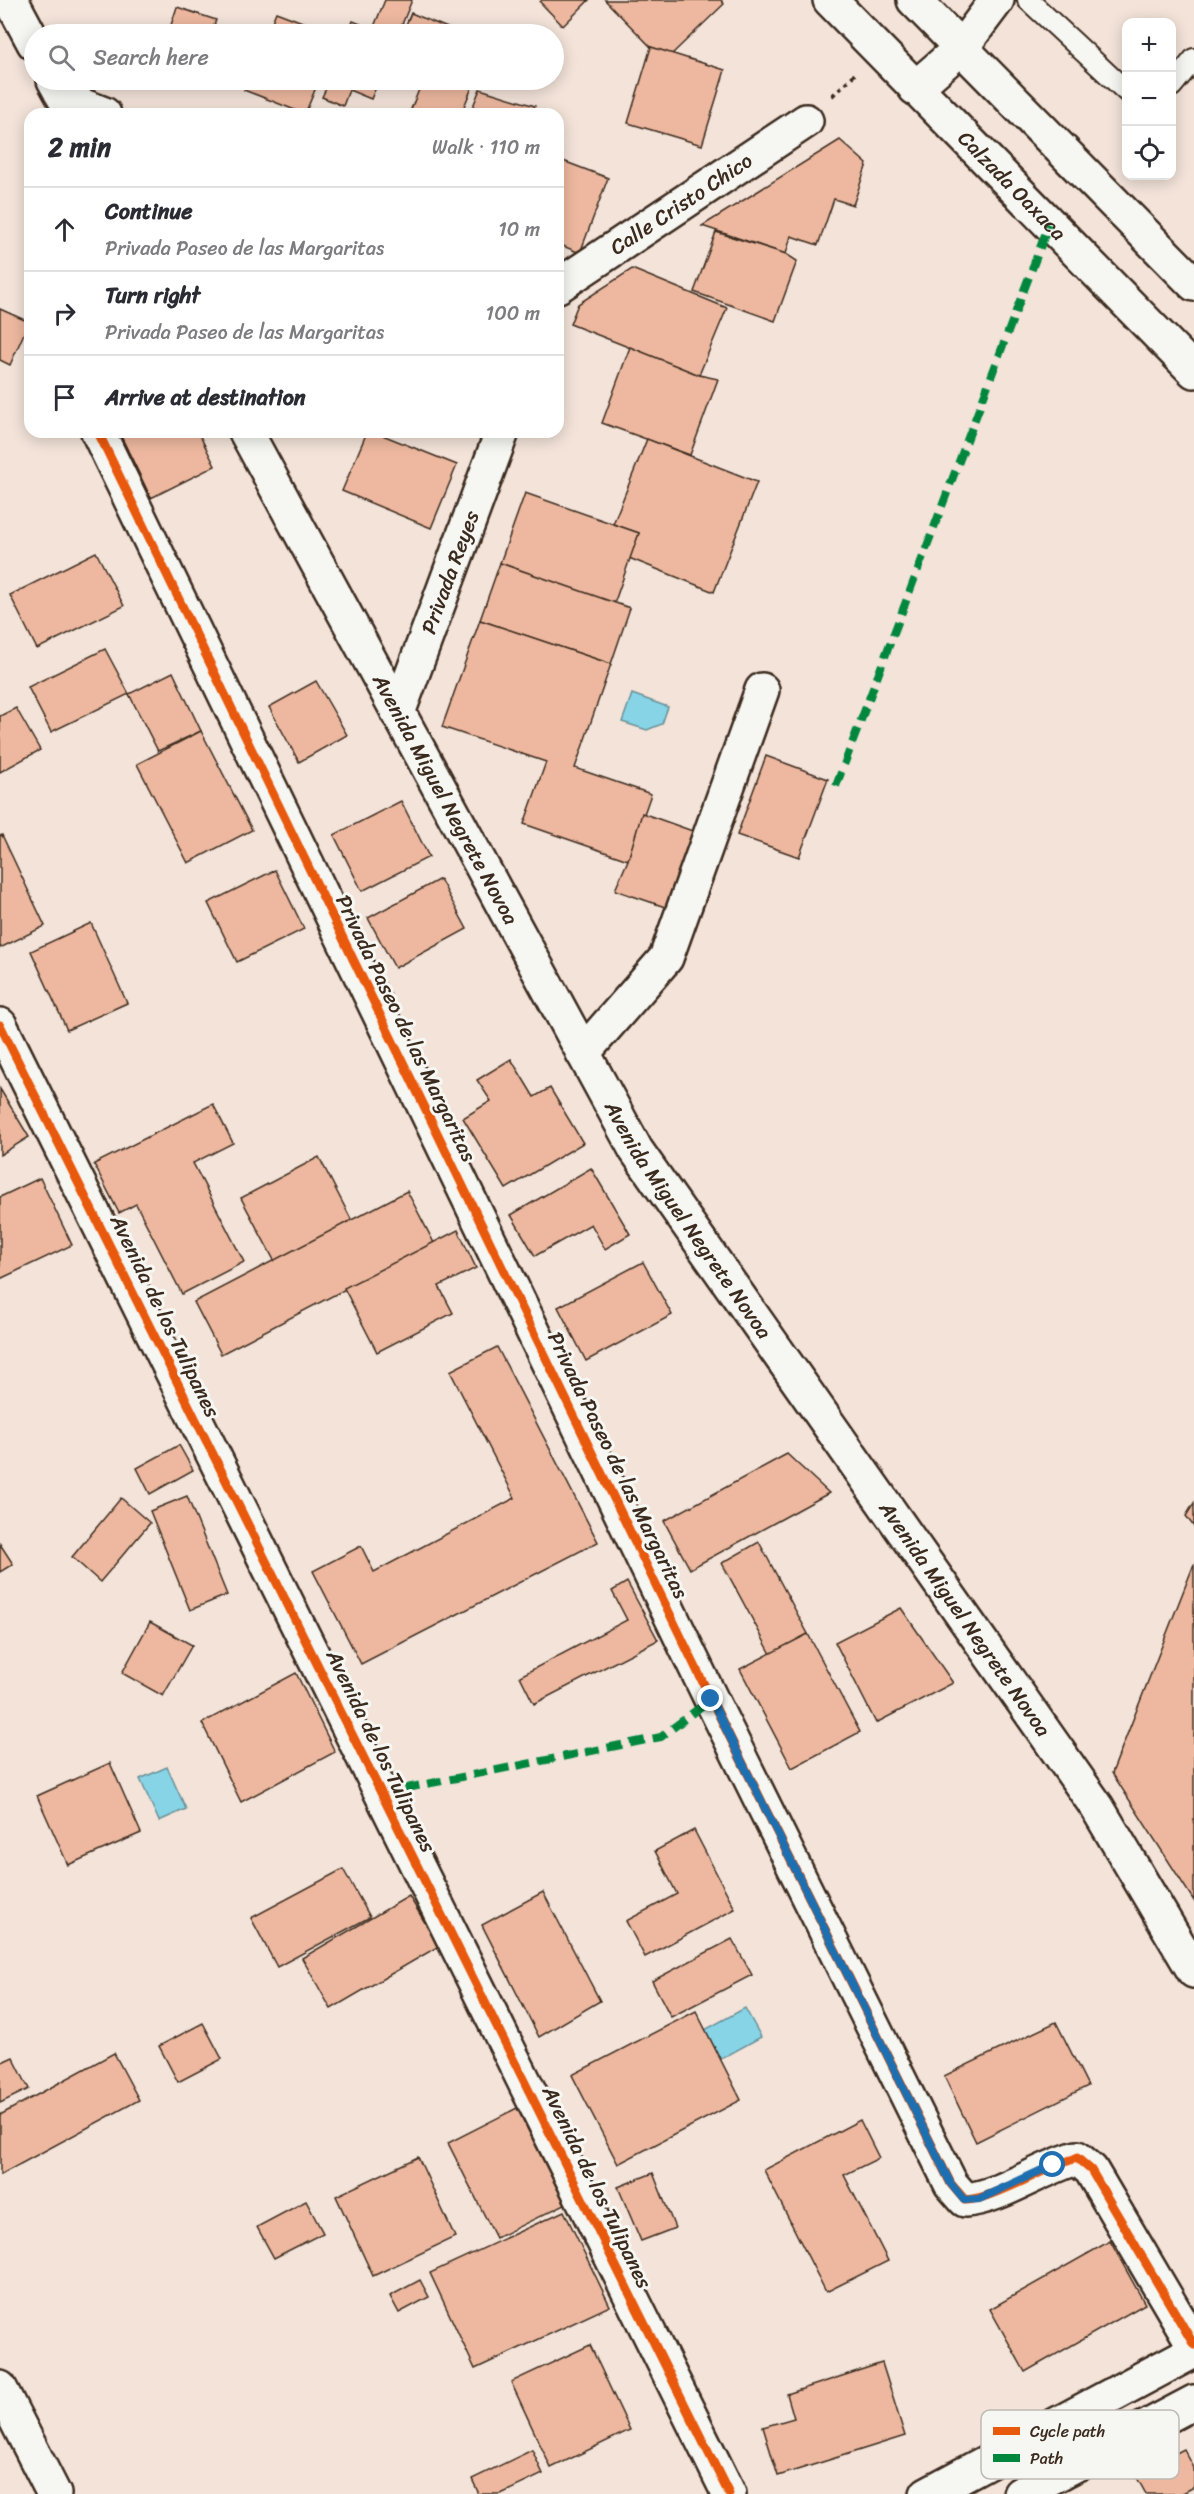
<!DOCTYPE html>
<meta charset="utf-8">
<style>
body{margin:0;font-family:Sriracha,sans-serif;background:#f7f7f7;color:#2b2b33}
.controls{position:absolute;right:18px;top:18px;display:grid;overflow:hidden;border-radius:12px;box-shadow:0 3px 15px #0003}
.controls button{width:54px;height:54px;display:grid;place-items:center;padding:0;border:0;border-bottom:2px solid #e1e1e2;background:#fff;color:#2b2b33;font:30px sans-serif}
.stop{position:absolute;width:18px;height:18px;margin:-14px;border:4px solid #1f6fb2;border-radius:50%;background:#fff}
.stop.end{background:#1f6fb2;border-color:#fff;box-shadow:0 2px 6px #0008}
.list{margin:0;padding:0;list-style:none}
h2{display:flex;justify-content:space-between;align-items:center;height:78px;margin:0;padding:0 24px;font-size:26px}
h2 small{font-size:20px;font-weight:400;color:#7c7c81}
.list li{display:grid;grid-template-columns:39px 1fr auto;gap:18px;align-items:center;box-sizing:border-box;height:84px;padding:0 24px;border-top:2px solid #e1e1e2}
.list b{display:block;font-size:22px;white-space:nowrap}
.list p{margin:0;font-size:20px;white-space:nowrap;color:#7c7c81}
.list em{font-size:20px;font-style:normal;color:#7c7c81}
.icon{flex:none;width:33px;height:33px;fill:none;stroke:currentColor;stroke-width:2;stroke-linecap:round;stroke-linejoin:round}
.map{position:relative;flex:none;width:1194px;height:2494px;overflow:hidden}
.search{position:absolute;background:#fff;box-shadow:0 3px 15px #0003;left:24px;top:24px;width:540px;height:66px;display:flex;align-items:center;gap:15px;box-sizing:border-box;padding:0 21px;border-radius:33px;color:#7c7c81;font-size:22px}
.panel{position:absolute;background:#fff;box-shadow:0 3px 15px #0003;left:24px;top:108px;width:540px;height:330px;border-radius:18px}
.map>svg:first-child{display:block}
.water{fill:#87d4e7;stroke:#699097;stroke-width:1.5}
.building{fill:#edb89f;stroke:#3b2a1e;stroke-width:1.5}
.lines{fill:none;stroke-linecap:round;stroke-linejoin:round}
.service-casing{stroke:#3b2a1e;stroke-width:24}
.minor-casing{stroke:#3b2a1e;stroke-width:38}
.tertiary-casing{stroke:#3b2a1e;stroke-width:38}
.secondary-casing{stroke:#3b2a1e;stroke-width:38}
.primary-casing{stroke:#3b2a1e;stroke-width:38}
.path{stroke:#3b2a1e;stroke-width:4;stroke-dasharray:4.5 4.5;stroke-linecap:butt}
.service{stroke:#f6f6f2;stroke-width:20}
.minor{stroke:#f6f6f2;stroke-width:33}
.tertiary{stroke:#f6f6f2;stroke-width:33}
.secondary{stroke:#f6f6f2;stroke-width:33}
.primary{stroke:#f6f6f2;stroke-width:33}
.quiet{stroke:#00873e;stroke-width:8;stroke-dasharray:15 8;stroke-linecap:butt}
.cycleway-casing{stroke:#f6f6f2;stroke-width:13}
.cycleway{stroke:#e8590c;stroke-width:9}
.route{stroke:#1f6fb2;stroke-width:8}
.labels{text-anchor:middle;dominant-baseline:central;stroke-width:6;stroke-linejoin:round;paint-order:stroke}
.street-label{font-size:21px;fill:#3b2a1e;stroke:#f6f6f2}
.key{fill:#f6f6f2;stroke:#beb9b2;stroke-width:1.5}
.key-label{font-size:16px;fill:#3b2a1e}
</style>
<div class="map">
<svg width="1194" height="2494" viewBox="0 0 1194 2494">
<rect width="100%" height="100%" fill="#f3e3d9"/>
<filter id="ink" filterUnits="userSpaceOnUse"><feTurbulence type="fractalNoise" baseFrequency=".0167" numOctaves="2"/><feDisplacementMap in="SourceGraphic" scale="12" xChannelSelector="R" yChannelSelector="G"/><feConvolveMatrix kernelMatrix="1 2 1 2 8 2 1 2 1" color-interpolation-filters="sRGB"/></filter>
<g filter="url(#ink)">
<g class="water">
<polygon points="632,694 668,707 662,724 647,730 622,722"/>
<polygon points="167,1767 186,1809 159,1821 140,1779"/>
<polygon points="745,2008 761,2037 710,2065 701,2032"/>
</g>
<g class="building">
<polygon points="385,0 412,0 398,34 348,34 353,21 373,29"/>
<polygon points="542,0 589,0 563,26 540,2"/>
<polygon points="605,0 721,0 724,4 672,54 651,47"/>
<polygon points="177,7 216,20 211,34 168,34"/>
<polygon points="276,12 334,34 267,34"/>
<polygon points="411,13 462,34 402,34"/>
<polygon points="651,47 725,70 702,145 628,123"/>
<polygon points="249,80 319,80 305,114 244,90"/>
<polygon points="330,80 379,80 371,99 349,90 343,106 322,97"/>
<polygon points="423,80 475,80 461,114 409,114"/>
<polygon points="480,89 535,106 532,114 470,114"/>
<polygon points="840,140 867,164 853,205 834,199 818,245 791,236 786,254 702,226"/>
<polygon points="558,159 608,178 580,253 558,244"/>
<polygon points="716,232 786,254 797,261 775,321 694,292"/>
<polygon points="632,269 727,308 699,375 570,324 578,304"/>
<polygon points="0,309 29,322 10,365 0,360"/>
<polygon points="630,347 699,375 718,379 690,455 602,423"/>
<polygon points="119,432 198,432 215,466 151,498"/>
<polygon points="367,432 375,432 457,465 431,528 342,491"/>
<polygon points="647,439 757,482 714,592 629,558 639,533 613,524"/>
<polygon points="525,493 639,533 614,604 500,563"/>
<polygon points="96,552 124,606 37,649 10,595"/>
<polygon points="500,563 630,608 611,664 480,620"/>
<polygon points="480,620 611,664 575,768 651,794 628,860 524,824 546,762 442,727"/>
<polygon points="105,649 129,694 51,732 28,687"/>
<polygon points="173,672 201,731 158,751 129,694"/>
<polygon points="316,681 347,735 299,762 269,707"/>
<polygon points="16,708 40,750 0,772 0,716"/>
<polygon points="201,731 252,830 188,863 137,764"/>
<polygon points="766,756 828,779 799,857 737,835"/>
<polygon points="401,801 429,857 362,891 334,835"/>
<polygon points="642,813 698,833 671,909 615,890 628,860"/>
<polygon points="2,835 45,926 0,948 0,836"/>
<polygon points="275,870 304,929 237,962 208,903"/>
<polygon points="440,879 467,929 395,968 368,918"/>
<polygon points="91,923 127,1003 67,1030 31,951"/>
<polygon points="511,1059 534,1097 550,1088 583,1143 506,1189 463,1118 491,1101 477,1080"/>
<polygon points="0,1089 29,1137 0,1155"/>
<polygon points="213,1104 233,1143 193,1163 244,1262 182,1294 136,1204 119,1213 94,1164"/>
<polygon points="319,1157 352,1221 275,1262 241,1198"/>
<polygon points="591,1168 630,1234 605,1249 591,1224 535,1256 511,1215"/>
<polygon points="40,1178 72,1245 0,1279 0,1197"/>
<polygon points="407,1191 434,1243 221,1354 194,1302"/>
<polygon points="458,1230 476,1268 439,1286 453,1313 377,1352 344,1288"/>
<polygon points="643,1262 672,1315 586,1361 558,1307"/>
<polygon points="497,1347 598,1542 361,1664 313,1571 361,1546 374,1572 515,1498 450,1371"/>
<polygon points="179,1445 193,1470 150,1494 137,1468"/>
<polygon points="787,1454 829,1493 690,1569 664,1521"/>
<polygon points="187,1496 227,1595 190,1610 150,1511"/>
<polygon points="121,1498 150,1523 100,1582 72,1557"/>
<polygon points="1194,1503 1194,1527 1186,1516"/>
<polygon points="759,1542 808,1634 771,1654 722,1563"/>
<polygon points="0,1544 13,1564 0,1572"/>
<polygon points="1194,1564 1194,1901 1112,1773"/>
<polygon points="627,1582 658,1640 534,1704 520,1676 627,1620 612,1591"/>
<polygon points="901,1608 953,1683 876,1723 835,1642"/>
<polygon points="150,1622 192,1645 163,1696 122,1673"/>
<polygon points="808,1634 860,1732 792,1768 740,1669"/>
<polygon points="296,1673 335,1752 241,1802 202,1723"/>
<polygon points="110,1763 141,1833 68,1865 37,1796"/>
<polygon points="694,1830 735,1909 645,1957 626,1921 677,1894 655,1851"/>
<polygon points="343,1869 370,1917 277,1967 251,1918"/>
<polygon points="543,1892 600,2001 539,2037 482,1925"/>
<polygon points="409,1896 439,1946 331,2009 302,1958"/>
<polygon points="732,1939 752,1975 671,2017 652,1981"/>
<polygon points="696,2011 741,2100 618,2164 572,2075"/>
<polygon points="1056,2022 1088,2086 976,2142 944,2076"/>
<polygon points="203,2023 222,2059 178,2082 159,2046"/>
<polygon points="114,2053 139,2100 0,2175 0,2115"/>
<polygon points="13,2057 29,2089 0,2103 0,2063"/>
<polygon points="517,2108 565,2204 496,2238 448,2143"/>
<polygon points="860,2120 879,2158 844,2175 888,2261 826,2292 764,2170"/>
<polygon points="418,2157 455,2237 373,2276 336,2196"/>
<polygon points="653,2173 675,2228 641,2241 618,2187"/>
<polygon points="306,2201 323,2233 274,2258 257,2227"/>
<polygon points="564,2211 610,2306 475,2369 430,2273"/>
<polygon points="1110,2241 1145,2304 1025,2372 990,2309"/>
<polygon points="420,2280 429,2297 399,2313 390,2296"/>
<polygon points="590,2345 630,2430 551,2468 511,2382"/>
<polygon points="882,2363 905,2436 778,2476 763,2427 794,2418 787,2394"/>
<polygon points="1184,2449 1194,2468 1194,2487 1181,2494 1146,2494 1135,2474"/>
<polygon points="532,2450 543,2474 501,2494 479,2494 472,2479"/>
</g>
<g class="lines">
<defs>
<g id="service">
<polyline points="1028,0 1126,91"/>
<polyline points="1172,86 1194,59"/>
</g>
<g id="minor">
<polyline points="65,99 104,114"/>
<path id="s1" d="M 558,286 L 806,121"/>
<path d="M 98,432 L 711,1699 L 951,2184 L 965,2200 C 999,2198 1041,2168 1077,2158 L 1091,2170 L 1194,2345"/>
<path id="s2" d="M 398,713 L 502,432"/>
<polyline points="0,1025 729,2494"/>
<polyline points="583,1053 666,958 762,690"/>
<polyline points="0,2388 54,2494"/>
<polyline points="927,2494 1194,2351"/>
<polyline points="1020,2494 1194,2402"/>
</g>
<polyline id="tertiary" points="915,88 961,48 997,0"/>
<g id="secondary">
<polyline points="11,0 34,43"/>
<polyline points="54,80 73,114"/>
<path id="s3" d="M 246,432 L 636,1150 L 1097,1807 L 1194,1971"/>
</g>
<g id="primary">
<path id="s4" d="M 830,0 L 1194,371"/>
<polyline points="914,0 1194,284"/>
</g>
</defs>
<use href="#service" class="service-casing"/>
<use href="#minor" class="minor-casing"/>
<use href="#tertiary" class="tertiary-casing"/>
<use href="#secondary" class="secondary-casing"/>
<use href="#primary" class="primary-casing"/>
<polyline class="path" points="832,96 855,74"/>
<use href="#service" class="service"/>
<use href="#minor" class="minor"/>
<use href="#tertiary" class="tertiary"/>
<use href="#secondary" class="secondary"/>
<use href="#primary" class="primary"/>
<g class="quiet">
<polyline points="836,786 1049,224"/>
<polyline points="382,1793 661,1737 711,1699"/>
</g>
<defs>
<g id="cycleway">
<path d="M 98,432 L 711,1699 L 951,2184 L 965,2200 C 999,2198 1041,2168 1077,2158 L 1091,2170 L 1194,2345"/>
<polyline points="0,1025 729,2494"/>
</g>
</defs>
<use href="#cycleway" class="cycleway-casing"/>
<use href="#cycleway" class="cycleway"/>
</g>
</g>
<g class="lines" filter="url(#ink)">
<polyline class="route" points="711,1699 951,2184 964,2200 979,2199 1053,2165"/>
</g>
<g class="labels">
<g class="street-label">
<text stroke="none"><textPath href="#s4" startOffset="260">Calzada Oaxaca</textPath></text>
<text stroke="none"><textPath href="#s1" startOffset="148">Calle Cristo Chico</textPath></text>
<text stroke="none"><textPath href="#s2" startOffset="150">Privada Reyes</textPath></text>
<text stroke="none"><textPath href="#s3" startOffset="418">Avenida Miguel Negrete Novoa</textPath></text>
<text transform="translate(406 1028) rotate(64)">Privada Paseo de las Margaritas</text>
<text stroke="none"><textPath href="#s3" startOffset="904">Avenida Miguel Negrete Novoa</textPath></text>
<text transform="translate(165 1316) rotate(64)">Avenida de los Tulipanes</text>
<text transform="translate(618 1465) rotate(64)">Privada Paseo de las Margaritas</text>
<text stroke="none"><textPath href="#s3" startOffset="1390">Avenida Miguel Negrete Novoa</textPath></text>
<text transform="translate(381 1751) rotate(64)">Avenida de los Tulipanes</text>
<text transform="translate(597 2187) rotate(64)">Avenida de los Tulipanes</text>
</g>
</g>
<rect x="981" y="2410" width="198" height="69" rx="9" class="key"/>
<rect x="993" y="2427" width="27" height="8" fill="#e8590c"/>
<rect x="993" y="2454" width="27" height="8" fill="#00873e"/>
<g class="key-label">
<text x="1030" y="2437">Cycle path</text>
<text x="1030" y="2464">Path</text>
</g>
</svg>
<div class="controls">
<button>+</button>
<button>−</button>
<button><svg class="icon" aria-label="locate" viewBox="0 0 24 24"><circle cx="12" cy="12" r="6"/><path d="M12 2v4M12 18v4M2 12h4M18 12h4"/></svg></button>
</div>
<div class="stop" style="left:1053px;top:2165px"></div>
<div class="stop end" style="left:711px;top:1699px"></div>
<div class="search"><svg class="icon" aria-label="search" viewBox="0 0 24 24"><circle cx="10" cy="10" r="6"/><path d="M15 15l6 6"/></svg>Search here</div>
<section class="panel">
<h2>2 min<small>Walk · 110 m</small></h2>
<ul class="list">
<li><svg class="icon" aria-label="ahead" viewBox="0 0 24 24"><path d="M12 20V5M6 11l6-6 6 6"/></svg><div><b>Continue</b><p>Privada Paseo de las Margaritas</p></div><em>10 m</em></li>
<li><svg class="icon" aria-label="right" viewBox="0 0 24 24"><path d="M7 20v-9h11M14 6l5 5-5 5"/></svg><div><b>Turn right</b><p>Privada Paseo de las Margaritas</p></div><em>100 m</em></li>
<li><svg class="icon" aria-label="arrive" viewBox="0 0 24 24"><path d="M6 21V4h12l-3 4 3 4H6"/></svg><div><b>Arrive at destination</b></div></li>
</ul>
</section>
</div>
